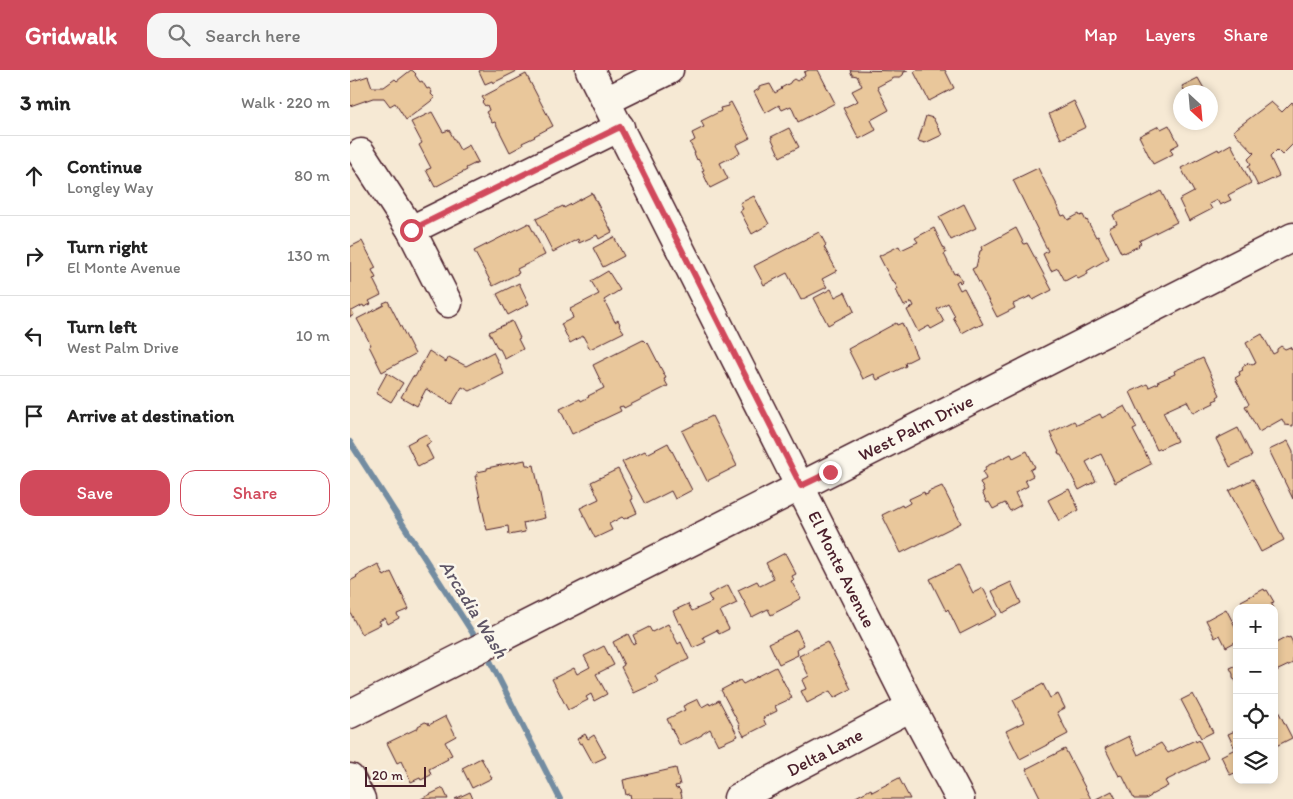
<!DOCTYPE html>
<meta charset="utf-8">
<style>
body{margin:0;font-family:Itim,sans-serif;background:#f6f6f6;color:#222}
.controls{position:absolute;right:15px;bottom:15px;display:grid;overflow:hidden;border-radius:10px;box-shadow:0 2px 8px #0003}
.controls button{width:45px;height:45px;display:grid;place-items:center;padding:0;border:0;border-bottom:1px solid #e0e0e0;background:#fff;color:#222;font:25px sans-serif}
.compass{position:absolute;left:823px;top:15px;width:45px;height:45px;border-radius:50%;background:#fff;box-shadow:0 2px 8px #0003;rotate:154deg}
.scale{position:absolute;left:15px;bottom:12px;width:61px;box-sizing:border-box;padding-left:5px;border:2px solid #4a1f2b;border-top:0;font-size:14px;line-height:18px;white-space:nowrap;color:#4a1f2b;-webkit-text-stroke:4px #fbf7ec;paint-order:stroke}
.stop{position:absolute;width:15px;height:15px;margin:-11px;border:4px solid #d1495b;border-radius:50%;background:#fff}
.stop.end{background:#d1495b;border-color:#fff;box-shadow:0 1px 5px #0008}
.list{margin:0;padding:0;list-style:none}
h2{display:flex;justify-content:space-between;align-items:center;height:65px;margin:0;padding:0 20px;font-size:21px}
h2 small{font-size:16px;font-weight:400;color:#767676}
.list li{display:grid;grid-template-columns:32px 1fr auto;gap:15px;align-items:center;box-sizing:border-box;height:80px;padding:0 20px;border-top:1px solid #e0e0e0}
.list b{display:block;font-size:19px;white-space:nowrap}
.list p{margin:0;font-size:16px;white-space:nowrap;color:#767676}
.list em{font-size:16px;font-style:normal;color:#767676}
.actions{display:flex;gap:10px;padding:15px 20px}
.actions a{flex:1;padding:11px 0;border:1px solid #d1495b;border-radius:15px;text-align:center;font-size:18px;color:#d1495b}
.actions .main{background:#d1495b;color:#fff}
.icon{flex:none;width:28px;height:28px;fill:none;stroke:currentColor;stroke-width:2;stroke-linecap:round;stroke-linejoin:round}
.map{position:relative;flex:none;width:943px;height:729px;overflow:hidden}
header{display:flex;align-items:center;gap:30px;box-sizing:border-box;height:70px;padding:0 25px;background:#d1495b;color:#fff}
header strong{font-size:24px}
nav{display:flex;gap:28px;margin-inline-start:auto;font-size:18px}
.search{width:350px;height:45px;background:#f6f6f6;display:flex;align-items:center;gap:12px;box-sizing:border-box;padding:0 18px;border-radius:15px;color:#767676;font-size:19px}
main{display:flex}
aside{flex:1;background:#fff}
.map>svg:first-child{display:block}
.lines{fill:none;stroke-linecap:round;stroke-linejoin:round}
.stream{stroke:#738ca1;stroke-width:6}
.building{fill:#e9c79b;stroke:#4a1f2b}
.minor-casing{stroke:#4a1f2b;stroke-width:31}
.minor{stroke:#fbf7ec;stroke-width:28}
.route{stroke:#d1495b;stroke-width:6}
.labels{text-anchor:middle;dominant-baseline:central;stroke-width:5;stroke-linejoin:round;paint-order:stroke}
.street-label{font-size:18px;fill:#4a1f2b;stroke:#fbf7ec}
.water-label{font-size:19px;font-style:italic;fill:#5e5566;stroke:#fbf7ec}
</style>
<header>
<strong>Gridwalk</strong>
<div class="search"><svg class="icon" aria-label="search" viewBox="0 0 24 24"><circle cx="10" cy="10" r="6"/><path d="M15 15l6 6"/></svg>Search here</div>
<nav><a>Map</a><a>Layers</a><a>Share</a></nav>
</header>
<main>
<aside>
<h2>3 min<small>Walk · 220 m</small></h2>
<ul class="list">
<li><svg class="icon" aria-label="ahead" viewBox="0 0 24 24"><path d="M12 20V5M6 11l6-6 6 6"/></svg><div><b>Continue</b><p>Longley Way</p></div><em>80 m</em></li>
<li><svg class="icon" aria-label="right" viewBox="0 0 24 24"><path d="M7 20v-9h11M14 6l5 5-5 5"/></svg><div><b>Turn right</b><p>El Monte Avenue</p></div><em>130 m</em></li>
<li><svg class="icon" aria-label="left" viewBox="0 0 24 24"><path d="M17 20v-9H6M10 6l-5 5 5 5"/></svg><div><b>Turn left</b><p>West Palm Drive</p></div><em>10 m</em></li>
<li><svg class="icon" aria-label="arrive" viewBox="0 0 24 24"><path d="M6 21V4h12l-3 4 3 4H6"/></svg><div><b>Arrive at destination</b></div></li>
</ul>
<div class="actions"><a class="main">Save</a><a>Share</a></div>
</aside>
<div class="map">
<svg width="943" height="729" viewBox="0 0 943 729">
<rect width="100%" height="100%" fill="#f6e9d4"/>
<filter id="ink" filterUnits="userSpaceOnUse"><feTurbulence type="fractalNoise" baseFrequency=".02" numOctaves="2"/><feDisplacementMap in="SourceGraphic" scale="10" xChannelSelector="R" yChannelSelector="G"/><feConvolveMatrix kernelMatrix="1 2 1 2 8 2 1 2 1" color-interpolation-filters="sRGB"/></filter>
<g filter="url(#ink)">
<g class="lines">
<g class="stream">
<polyline points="0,372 129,573"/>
<polyline points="136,583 210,729"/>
</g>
</g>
<g class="building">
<polygon points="61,0 63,1 66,4 65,5 70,12 72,11 77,19 79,18 82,22 81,24 85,28 56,50 45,33 40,36 34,28 23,28 0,36 0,12 18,6 22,17 34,17 45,9 47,11"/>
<polygon points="131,0 169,0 143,13 142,11 135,14 129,1"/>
<polygon points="459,0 468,0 485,33 448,52 441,36 432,40 429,35 415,43 404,22 409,19 409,17 420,14 425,23 432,19 431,18 440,13 441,11 444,9 447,11 455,6 454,2"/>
<polygon points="500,0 558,1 554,2 553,5 549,8 544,8 527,17 539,40 521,50 526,60 509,69 493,38 508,31 502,21 512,16 507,6 502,5"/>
<polygon points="567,0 595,0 604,18 579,31 564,2"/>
<polygon points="176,4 203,56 184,66 185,67 172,73 173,75 160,82 145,52 142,53 136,42 139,40 137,35 135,36 132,32 134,30 132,27"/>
<polygon points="848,8 856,22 835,22 832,16"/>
<polygon points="724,31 736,57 711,69 699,44"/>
<polygon points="381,32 400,68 386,75 390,83 370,93 378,109 360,118 352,101 354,100 348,89 347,90 344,83 345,83 340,73 345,70 342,63 354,57 351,51 371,41 370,38 378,36 378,34"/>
<polygon points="921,32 932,42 942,32 943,33 943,74 932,85 927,80 920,87 929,106 908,116 898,96 901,94 898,89 904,83 883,61"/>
<polygon points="82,42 93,62 99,60 110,80 119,75 128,92 116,98 117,100 85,117 76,100 81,98 69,75 72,73 61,52"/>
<polygon points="576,46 583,48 592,65 575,73 568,71"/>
<polygon points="819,55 829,74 820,79 823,84 803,94 789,66 809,56 811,59"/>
<polygon points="439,58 449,77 430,87 421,67"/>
<polygon points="881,74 901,113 878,125 881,130 870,135 867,130 859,134 862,139 839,151 829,130 844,122 831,98 868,79 869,81"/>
<polygon points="688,98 712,146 715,145 718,150 729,144 730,146 733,145 736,151 737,150 746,167 748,166 759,188 737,201 738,204 728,209 726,205 715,211 708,198 701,201 693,184 698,181 663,110"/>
<polygon points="811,121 827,152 789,171 791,173 788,175 789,176 774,183 774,182 771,183 759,158 767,154 763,145"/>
<polygon points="242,123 262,162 249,169 247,165 229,173 228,169 203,182 186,149 213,136 214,138"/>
<polygon points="404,126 419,154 402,164 390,141 393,139 390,133"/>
<polygon points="614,134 626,158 601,170 589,147"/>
<polygon points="179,153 195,185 167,199 169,203 143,216 124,181"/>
<polygon points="584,158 596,183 594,184 604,204 608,203 612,211 610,213 609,210 606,212 610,220 614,218 633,254 626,257 625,256 612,263 603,247 605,246 598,233 587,239 594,252 581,259 579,256 568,262 557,240 564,236 562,232 554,236 546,220 548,219 543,210 542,211 529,186 549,176 551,180 568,172 565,168"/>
<polygon points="666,158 674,174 677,173 702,220 683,230 681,226 663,234 665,238 647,247 622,199 626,197 630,181 632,180 631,177"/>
<polygon points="469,162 476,175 474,177 487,201 472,209 477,217 451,230 437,203 414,215 404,196"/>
<polygon points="264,167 274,186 253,197 243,178"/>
<polygon points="12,171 26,198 22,200 26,208 23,209 31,225 19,231 21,234 14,237 13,235 2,241 4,245 0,247 0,177"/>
<polygon points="258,201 270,220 254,230 265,252 268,250 270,254 269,255 274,262 240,279 233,266 220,273 211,254 223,248 220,239 249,224 241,211"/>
<polygon points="169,213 179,234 158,245 147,224"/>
<polygon points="481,219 485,227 495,222 504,241 478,255 464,228"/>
<polygon points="38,231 65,284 32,302 19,276 21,275 7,249 34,235 33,233"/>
<polygon points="162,251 170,268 168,269 173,279 155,289 150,279 148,279 139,262"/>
<polygon points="546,253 547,255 552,253 567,287 555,293 556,296 527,310 524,304 513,309 498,279"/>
<polygon points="912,264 923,284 927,282 927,279 931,276 935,279 940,277 942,280 943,279 943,356 935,355 932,349 909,362 895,336 899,334 885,308 890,305 889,302 893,300 892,299 894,295 899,293 902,295 906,293 896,273"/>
<polygon points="293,270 297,274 298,273 316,308 314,309 318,316 274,338 273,336 269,337 271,341 222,364 210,339 230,329 231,331 239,327 238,326 254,318 243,295"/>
<polygon points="79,281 96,292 99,287 116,296 143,282 154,304 120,321 112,317 102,334 76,319 67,336 51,327 63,306 65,307"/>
<polygon points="853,288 870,325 867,327 868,329 863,331 864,333 843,343 837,331 813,342 827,371 807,380 780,322 797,314 799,317 808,313 807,312 825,304 824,301"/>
<polygon points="37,303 53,313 41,332 26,323"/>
<polygon points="775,336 787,358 783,360 801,394 765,413 751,384 736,392 746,411 729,420 711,385 709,385 708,382 709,382 700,363 724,351 727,355 750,344 752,348"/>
<polygon points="362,346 387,396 357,411 332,361"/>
<polygon points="888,358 902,386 880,397 866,369"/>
<polygon points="76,364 81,372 76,375 83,389 68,397 57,374"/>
<polygon points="938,371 943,381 943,429 919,380"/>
<polygon points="318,373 342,420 325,429 321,421 295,434 272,392 295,381 297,384"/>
<polygon points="677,381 685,397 680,400 683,406 675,410 678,416 665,423 671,435 660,441 655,433 643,439 639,432 637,433 632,422 634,421 630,412 636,409 633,402 636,400 635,397 661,384 663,388"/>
<polygon points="175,390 176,395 179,395 180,396 184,395 195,448 173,453 175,462 159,465 158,456 137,460 125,406 128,406 127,402 137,400 137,398"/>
<polygon points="268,399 283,429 281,430 287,443 274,449 272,447 259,454 262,460 245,468 230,438 249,429 241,412"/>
<polygon points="903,409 934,470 911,482 879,421"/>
<polygon points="592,416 611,453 551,483 532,445 552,435 553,437 560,433 559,429 574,422 575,425 578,424 578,422"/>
<polygon points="719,419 729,440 709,451 698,430"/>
<polygon points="435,483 446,504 442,506 444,510 441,511 451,528 442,533 442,534 421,545 418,539 402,547 388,520 407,511 410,516 424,509 416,493"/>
<polygon points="28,494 34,506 41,502 59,539 47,544 49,548 38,554 35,548 29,551 31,554 11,564 0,542 0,511 7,507 6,506"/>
<polygon points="609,495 623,523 633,518 647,545 610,564 598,539 596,541 580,509"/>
<polygon points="661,512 671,533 653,543 642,521"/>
<polygon points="378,515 387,533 370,541 379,559 369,564 367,560 353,567 356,572 343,578 331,553 329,554 323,541 338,534 342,541 362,532 358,525"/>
<polygon points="914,519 915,521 917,520 924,532 921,533 924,538 894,538 891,531"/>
<polygon points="876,539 887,560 887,571 876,577 870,565 865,568 856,550"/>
<polygon points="318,554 328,574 331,572 339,589 305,606 308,612 284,623 271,597 274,595 263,572 278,564 283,574 286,572 283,565 299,557 302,562"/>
<polygon points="447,560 454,575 447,579 448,585 429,594 419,573"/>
<polygon points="937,567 938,568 940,567 943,573 943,593 924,602 924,574"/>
<polygon points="477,572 501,619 484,628 480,621 457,633 451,621 456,619 452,610 459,606 449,586"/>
<polygon points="254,576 264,595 246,604 257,624 244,631 241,624 236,627 238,630 218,640 202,609 224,598 227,604 240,597 234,586"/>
<polygon points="887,595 887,613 883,607 883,604 880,598"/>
<polygon points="426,597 442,628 425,636 427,641 413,648 416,655 394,666 389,657 390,656 371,620 390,610 393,614"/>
<polygon points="693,614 700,628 708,624 715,638 707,642 718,664 670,689 656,661 674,652 663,630"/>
<polygon points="843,624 863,662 851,668 831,630"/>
<polygon points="348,629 352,637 359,633 360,635 369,630 388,666 368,675 360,659 352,664 352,665 330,676 317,649 335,640 333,636"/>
<polygon points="924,633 942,668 924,677"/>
<polygon points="96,646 106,666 95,672 102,685 97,687 98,689 79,699 81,705 71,710 70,708 61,712 51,691 47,693 37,673 68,658 68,656 75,652 78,653 79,655"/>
<polygon points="887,660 887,702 880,705 871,686 885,679 878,664"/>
<polygon points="235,664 238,669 244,665 256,687 243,693 232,673 230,674 227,669"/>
<polygon points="779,666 788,685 811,673 818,683 845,670 846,672 849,670 858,688 855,690 855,691 815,711 818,716 801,725 801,726 796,729 784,729 772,705 769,706 755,678"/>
<polygon points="715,679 741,729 691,729 676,699"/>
<polygon points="131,688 142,708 122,718 112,698"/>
<polygon points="326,698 330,715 325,716 326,719 328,718 330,720 332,727 331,729 281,729 280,724 276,725 273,710"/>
<polygon points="549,708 560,729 502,729 521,719 522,722"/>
<polygon points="93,718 98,729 71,729"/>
<polygon points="762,721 766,729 746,729"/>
<polygon points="120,722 123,729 105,729"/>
</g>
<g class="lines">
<defs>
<g id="minor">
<path id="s1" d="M 240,0 L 561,637 L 610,729"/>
<polyline points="256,31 319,0"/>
<polyline points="11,83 61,160 98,233"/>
<polyline points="61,160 270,57"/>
<path id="s2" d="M 0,644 L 943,167"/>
<polyline points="0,708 11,729"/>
<path id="s3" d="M 388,728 L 561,637"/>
</g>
</defs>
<use href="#minor" class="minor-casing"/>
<use href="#minor" class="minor"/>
</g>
</g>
<g class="lines" filter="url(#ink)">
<polyline class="route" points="61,160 270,57 451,416 480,402"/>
</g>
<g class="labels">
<g class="street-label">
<text stroke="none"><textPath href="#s2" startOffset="634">West Palm Drive</textPath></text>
<text stroke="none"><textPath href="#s1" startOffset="559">El Monte Avenue</textPath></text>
<text stroke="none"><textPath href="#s3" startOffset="98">Delta Lane</textPath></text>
</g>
<g class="water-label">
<text transform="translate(124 539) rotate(58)">Arcadia Wash</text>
</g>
</g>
</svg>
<div class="controls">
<button>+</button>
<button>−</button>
<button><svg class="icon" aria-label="locate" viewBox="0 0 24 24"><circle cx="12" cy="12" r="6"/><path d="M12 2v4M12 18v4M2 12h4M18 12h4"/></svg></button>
<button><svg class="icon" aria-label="layers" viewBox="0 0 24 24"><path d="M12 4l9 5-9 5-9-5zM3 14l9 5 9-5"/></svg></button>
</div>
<svg class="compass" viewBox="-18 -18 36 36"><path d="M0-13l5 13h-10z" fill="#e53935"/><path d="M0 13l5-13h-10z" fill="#767676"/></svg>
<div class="scale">20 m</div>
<div class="stop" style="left:61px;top:160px"></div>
<div class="stop end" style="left:480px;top:402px"></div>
</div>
</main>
